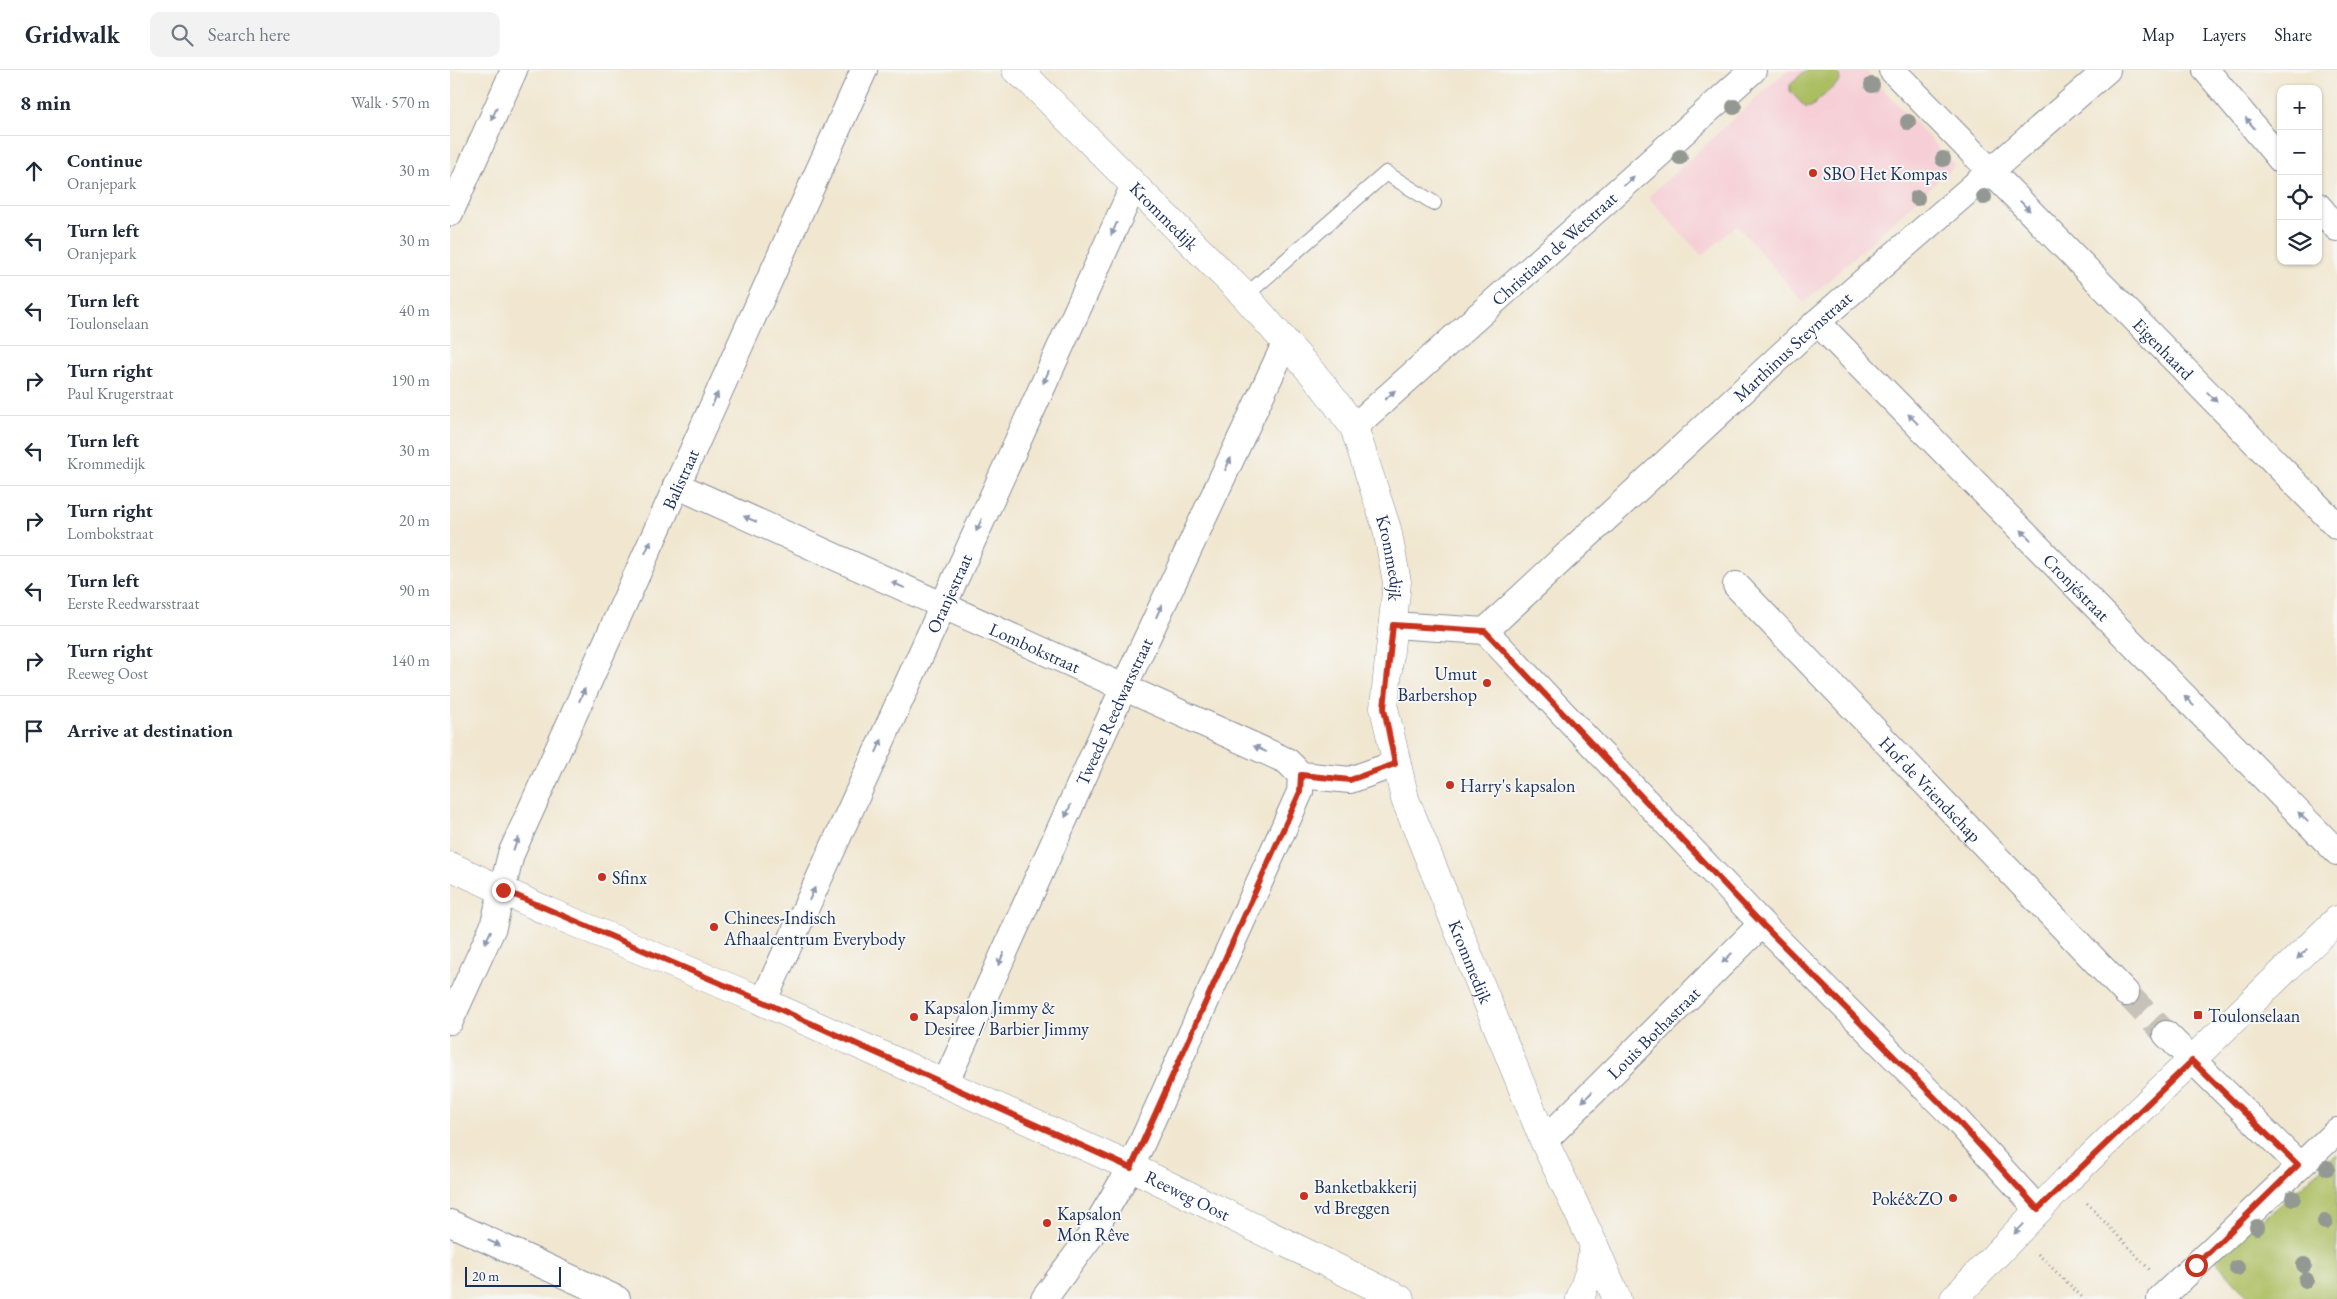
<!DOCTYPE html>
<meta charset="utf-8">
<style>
body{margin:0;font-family:"EB Garamond",serif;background:#f2f2f3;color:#1f2937}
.controls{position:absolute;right:15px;top:15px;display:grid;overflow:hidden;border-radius:10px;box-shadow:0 1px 4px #0004}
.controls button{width:45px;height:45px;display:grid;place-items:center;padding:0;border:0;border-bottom:1px solid #e0e1e3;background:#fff;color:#1f2937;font:25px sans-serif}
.scale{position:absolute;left:15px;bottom:12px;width:96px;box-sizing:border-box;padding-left:5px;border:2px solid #1b2f5e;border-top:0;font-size:14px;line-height:18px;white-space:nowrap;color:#1b2f5e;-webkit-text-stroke:4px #f6f6f2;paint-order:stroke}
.stop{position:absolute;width:15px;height:15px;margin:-11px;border:4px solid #c8321e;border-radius:50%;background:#fff}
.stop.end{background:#c8321e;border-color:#fff;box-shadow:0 1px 5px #0008}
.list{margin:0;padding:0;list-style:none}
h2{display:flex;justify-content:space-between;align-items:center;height:65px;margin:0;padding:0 20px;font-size:21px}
h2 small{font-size:16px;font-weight:400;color:#747a83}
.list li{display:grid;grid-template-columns:32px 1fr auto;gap:15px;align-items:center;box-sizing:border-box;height:70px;padding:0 20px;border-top:1px solid #e0e1e3}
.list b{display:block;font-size:19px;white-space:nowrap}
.list p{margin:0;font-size:16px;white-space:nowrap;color:#747a83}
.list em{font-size:16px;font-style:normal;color:#747a83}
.icon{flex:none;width:28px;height:28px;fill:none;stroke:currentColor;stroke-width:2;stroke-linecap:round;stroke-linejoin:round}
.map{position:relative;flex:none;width:1887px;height:1229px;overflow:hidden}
header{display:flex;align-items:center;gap:30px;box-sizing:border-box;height:70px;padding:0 25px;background:#fff;border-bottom:1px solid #e0e1e3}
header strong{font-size:24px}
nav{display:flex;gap:28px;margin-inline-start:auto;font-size:18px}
.search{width:350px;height:45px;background:#f2f2f3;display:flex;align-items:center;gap:12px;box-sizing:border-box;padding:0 18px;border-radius:10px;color:#747a83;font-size:19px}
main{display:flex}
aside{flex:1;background:#fff}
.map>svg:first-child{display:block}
.built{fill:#f6cfd6}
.green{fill:#abbe61;stroke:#637660}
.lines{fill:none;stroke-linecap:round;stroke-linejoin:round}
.street-tunnel{stroke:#c6c2b9;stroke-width:26;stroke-dasharray:26 13;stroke-linecap:butt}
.lane-casing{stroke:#868b97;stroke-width:16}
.street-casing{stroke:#868b97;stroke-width:28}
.secondary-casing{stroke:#868b97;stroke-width:29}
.path{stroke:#868b97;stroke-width:3;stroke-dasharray:1 4;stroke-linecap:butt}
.lane{stroke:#fff;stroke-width:14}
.street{stroke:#fff;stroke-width:26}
.secondary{stroke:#fff;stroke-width:28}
.tree{fill:#939992}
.oneway{fill:#8d97ae}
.route{stroke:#c8321e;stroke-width:6}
.poi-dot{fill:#c8321e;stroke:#f6f6f2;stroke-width:2}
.labels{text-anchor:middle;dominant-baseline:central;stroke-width:4;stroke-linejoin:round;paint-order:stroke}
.poi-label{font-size:18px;fill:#1b2f5e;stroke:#f6f6f2;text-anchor:start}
.street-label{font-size:18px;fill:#1b2f5e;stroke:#f6f6f2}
</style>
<header>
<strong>Gridwalk</strong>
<div class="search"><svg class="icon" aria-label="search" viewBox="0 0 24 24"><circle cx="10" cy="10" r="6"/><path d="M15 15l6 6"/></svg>Search here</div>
<nav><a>Map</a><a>Layers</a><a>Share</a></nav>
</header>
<main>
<aside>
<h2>8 min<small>Walk · 570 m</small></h2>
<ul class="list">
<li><svg class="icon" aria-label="ahead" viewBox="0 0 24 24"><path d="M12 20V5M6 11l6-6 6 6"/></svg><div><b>Continue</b><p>Oranjepark</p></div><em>30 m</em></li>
<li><svg class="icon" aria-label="left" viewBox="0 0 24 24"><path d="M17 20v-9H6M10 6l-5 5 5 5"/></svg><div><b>Turn left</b><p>Oranjepark</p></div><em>30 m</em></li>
<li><svg class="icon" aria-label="left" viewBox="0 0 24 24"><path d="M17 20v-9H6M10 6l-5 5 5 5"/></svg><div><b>Turn left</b><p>Toulonselaan</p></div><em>40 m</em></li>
<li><svg class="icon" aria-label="right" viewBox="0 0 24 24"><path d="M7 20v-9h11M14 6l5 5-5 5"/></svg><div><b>Turn right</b><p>Paul Krugerstraat</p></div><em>190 m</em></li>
<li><svg class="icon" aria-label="left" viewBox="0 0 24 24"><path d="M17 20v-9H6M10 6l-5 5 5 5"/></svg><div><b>Turn left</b><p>Krommedijk</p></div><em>30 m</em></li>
<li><svg class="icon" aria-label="right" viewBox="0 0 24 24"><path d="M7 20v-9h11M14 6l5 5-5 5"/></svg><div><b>Turn right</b><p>Lombokstraat</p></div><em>20 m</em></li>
<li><svg class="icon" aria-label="left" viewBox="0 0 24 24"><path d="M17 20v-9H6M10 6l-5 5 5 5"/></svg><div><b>Turn left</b><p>Eerste Reedwarsstraat</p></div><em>90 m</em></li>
<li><svg class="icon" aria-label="right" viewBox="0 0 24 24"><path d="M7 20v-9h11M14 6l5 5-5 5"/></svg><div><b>Turn right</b><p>Reeweg Oost</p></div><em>140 m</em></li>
<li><svg class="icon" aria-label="arrive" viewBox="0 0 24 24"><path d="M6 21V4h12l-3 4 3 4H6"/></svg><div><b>Arrive at destination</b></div></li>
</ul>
</aside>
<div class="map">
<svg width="1887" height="1229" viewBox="0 0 1887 1229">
<rect width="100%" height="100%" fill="#f6f6f2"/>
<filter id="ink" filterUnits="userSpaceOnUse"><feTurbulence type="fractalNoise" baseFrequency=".02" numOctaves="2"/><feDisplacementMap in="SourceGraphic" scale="10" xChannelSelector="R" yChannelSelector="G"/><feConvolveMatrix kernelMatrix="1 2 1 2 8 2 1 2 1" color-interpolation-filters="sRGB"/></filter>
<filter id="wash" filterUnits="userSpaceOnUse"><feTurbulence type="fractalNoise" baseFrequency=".0096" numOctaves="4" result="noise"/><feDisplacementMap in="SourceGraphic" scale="20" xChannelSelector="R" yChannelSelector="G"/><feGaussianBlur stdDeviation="1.12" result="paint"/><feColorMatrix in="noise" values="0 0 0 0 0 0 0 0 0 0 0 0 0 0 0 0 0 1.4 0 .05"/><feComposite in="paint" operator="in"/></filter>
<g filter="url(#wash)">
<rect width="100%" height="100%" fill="#f1e7d0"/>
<polygon class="built" points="1337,0 1415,0 1505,95 1354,233 1287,155 1252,186 1198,127"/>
<g class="green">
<polygon points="1356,0 1385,0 1389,4 1390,11 1361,37 1355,37 1340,21 1340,15"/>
<polygon points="1887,1084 1887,1229 1800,1229 1761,1186 1821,1143"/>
</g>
</g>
<g filter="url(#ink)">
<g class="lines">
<polyline class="street-tunnel" points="1676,923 1716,964"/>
<defs>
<polyline id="lane" points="795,226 936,103 984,133"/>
<g id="street">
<path id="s1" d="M 1442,0 L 1887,456"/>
<polyline points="1756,0 1831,90"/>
<polyline points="1868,136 1887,158"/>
<polyline points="0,143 64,0"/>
<path id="s2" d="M 1367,252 L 1887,782"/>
<path id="s3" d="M 904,357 L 1303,0"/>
<path id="s4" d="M 226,415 L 837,691 L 851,705 L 900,710 L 945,694"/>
<path id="s5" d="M 1286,515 L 1676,923"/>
<polyline points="943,555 1035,561 1312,854 1503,1046 1588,1139"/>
<path id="s6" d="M 1035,561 L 1367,252 L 1657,0"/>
<path id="s7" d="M 313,932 L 684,115"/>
<path id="s8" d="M 0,951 L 43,857 L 61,784 L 414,0"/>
<polyline points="1716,964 1849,1095"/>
<path id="s9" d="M 495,1014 L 674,617 L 836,272"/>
<path id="s10" d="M 1094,1071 L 1312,854"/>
<polyline points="0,1153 167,1229"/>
<polyline points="594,1229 639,1168 681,1097 850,722 851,705"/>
<polyline points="1710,1229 1887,1061"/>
</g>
<g id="secondary">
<path id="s11" d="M 566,0 L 580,11 L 795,226 L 871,313 L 904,357 L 937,459 L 947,512 L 934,638 L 955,729 L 1094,1071 L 1144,1175 L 1167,1229"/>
<path id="s12" d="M 0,796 L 97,841 L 307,929 L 681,1097 L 950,1229"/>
<polyline points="1130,1229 1139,1202 1144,1175"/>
<polyline points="1504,1229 1616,1111 1887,850"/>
</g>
</defs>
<use href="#lane" class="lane-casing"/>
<use href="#street" class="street-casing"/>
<use href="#secondary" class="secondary-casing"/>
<g class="path">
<polyline points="1637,1133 1700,1200"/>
<polyline points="1588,1184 1634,1229"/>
</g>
<use href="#lane" class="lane"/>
<use href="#street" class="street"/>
<use href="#secondary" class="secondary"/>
</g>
<g class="tree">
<circle cx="1422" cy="15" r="8"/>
<circle cx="1284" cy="37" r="8"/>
<circle cx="1458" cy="52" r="8"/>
<circle cx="1230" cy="87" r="8"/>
<circle cx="1493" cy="89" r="8"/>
<circle cx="1534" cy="127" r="8"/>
<circle cx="1467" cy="128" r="8"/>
<circle cx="1877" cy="1098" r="8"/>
<circle cx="1843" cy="1128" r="8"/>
<circle cx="1875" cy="1152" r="8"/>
<circle cx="1807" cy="1157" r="8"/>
<circle cx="1854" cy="1195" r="8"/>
<circle cx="1787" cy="1198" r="8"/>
<circle cx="1856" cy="1210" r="8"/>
</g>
<defs><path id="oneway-solid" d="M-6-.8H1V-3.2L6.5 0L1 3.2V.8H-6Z" transform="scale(1.25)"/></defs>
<g class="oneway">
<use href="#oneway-solid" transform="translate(44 44) rotate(114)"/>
<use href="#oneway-solid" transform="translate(1800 53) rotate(-130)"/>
<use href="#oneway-solid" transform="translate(1179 111) rotate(-42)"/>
<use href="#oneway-solid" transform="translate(1575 136) rotate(46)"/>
<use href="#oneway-solid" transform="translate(664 159) rotate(114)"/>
<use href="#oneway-solid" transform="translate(596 307) rotate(114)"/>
<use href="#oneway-solid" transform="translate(940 325) rotate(-42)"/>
<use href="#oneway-solid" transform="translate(1762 327) rotate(46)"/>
<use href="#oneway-solid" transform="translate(265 329) rotate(-66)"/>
<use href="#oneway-solid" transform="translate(1463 349) rotate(-134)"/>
<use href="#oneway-solid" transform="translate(778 394) rotate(-65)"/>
<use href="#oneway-solid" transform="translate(300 449) rotate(-156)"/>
<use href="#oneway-solid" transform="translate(529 455) rotate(114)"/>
<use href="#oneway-solid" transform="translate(1576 465) rotate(-134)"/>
<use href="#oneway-solid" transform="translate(198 477) rotate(-66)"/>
<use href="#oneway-solid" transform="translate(448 515) rotate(-156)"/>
<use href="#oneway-solid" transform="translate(709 541) rotate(-65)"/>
<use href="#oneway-solid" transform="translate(132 625) rotate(-66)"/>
<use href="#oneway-solid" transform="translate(1739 631) rotate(-134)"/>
<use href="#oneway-solid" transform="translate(429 676) rotate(-66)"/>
<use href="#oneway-solid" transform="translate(810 679) rotate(-155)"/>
<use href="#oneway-solid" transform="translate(618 741) rotate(114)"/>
<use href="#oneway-solid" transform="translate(1853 747) rotate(-134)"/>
<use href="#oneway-solid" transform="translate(66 774) rotate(-66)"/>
<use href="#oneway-solid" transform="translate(362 824) rotate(-66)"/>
<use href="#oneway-solid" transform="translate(38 867) rotate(115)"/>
<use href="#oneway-solid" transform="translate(1852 884) rotate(136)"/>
<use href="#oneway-solid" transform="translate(1277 888) rotate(135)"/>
<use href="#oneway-solid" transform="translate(551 889) rotate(114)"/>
<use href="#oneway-solid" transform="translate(1137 1027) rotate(135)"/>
<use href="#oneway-solid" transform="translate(1569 1159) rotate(134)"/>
<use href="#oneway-solid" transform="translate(44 1173) rotate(24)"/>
</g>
</g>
<g class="lines" filter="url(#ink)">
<polyline class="route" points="53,820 307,929 681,1098 850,722 851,705 900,710 945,694 934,638 943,555 1035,561 1312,854 1503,1046 1588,1139 1742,991 1848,1095 1746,1195"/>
</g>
<g class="poi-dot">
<circle cx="1363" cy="103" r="5"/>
<circle cx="1037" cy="613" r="5"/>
<circle cx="1000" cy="715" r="5"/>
<circle cx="152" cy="807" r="5"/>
<circle cx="264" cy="857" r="5"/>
<rect x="1743" y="940" width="10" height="10" rx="2.5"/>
<circle cx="464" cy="947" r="5"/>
<circle cx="854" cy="1126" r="5"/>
<circle cx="1503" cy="1128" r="5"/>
<circle cx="597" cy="1153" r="5"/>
</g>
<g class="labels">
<g class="poi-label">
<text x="1373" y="103">SBO Het Kompas</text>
<text x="1027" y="603" text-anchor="end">Umut<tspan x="1027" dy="21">Barbershop</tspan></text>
<text x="1010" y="715">Harry's kapsalon</text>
<text x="162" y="807">Sfinx</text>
<text x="274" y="847">Chinees-Indisch<tspan x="274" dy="21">Afhaalcentrum Everybody</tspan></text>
<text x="474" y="937">Kapsalon Jimmy &amp;<tspan x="474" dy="21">Desiree / Barbier Jimmy</tspan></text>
<text x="1758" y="945">Toulonselaan</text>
<text x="864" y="1116">Banketbakkerij<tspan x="864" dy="21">vd Breggen</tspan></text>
<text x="1493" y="1128" text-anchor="end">Poké&amp;ZO</text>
<text x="607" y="1143">Kapsalon<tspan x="607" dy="21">Mon Rêve</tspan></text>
</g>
<g class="street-label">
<text stroke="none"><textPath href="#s11" startOffset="208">Krommedijk</textPath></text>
<text stroke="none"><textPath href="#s3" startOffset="268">Christiaan de Wetstraat</textPath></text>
<text stroke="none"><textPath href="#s6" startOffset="419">Marthinus Steynstraat</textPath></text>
<text stroke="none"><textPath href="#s1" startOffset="389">Eigenhaard</textPath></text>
<text stroke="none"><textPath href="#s8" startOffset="590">Balistraat</textPath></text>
<text stroke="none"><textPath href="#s11" startOffset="629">Krommedijk</textPath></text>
<text stroke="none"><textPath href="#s2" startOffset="371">Cronjéstraat</textPath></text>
<text stroke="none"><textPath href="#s7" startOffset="449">Oranjestraat</textPath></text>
<text stroke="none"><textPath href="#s4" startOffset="394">Lombokstraat</textPath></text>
<text stroke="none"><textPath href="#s9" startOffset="409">Tweede Reedwarsstraat</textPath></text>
<text stroke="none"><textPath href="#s5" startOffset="282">Hof de Vriendschap</textPath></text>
<text stroke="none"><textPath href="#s11" startOffset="1049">Krommedijk</textPath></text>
<text stroke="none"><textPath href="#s10" startOffset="154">Louis Bothastraat</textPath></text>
<text stroke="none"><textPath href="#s12" startOffset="808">Reeweg Oost</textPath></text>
</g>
</g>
</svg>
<div class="controls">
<button>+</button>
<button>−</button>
<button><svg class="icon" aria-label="locate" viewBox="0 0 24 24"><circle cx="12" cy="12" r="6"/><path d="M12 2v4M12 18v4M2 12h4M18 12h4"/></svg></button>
<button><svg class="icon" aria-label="layers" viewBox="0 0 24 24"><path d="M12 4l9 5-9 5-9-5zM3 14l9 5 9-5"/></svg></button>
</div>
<div class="scale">20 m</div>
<div class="stop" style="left:1746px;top:1195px"></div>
<div class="stop end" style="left:53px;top:820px"></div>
</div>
</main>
